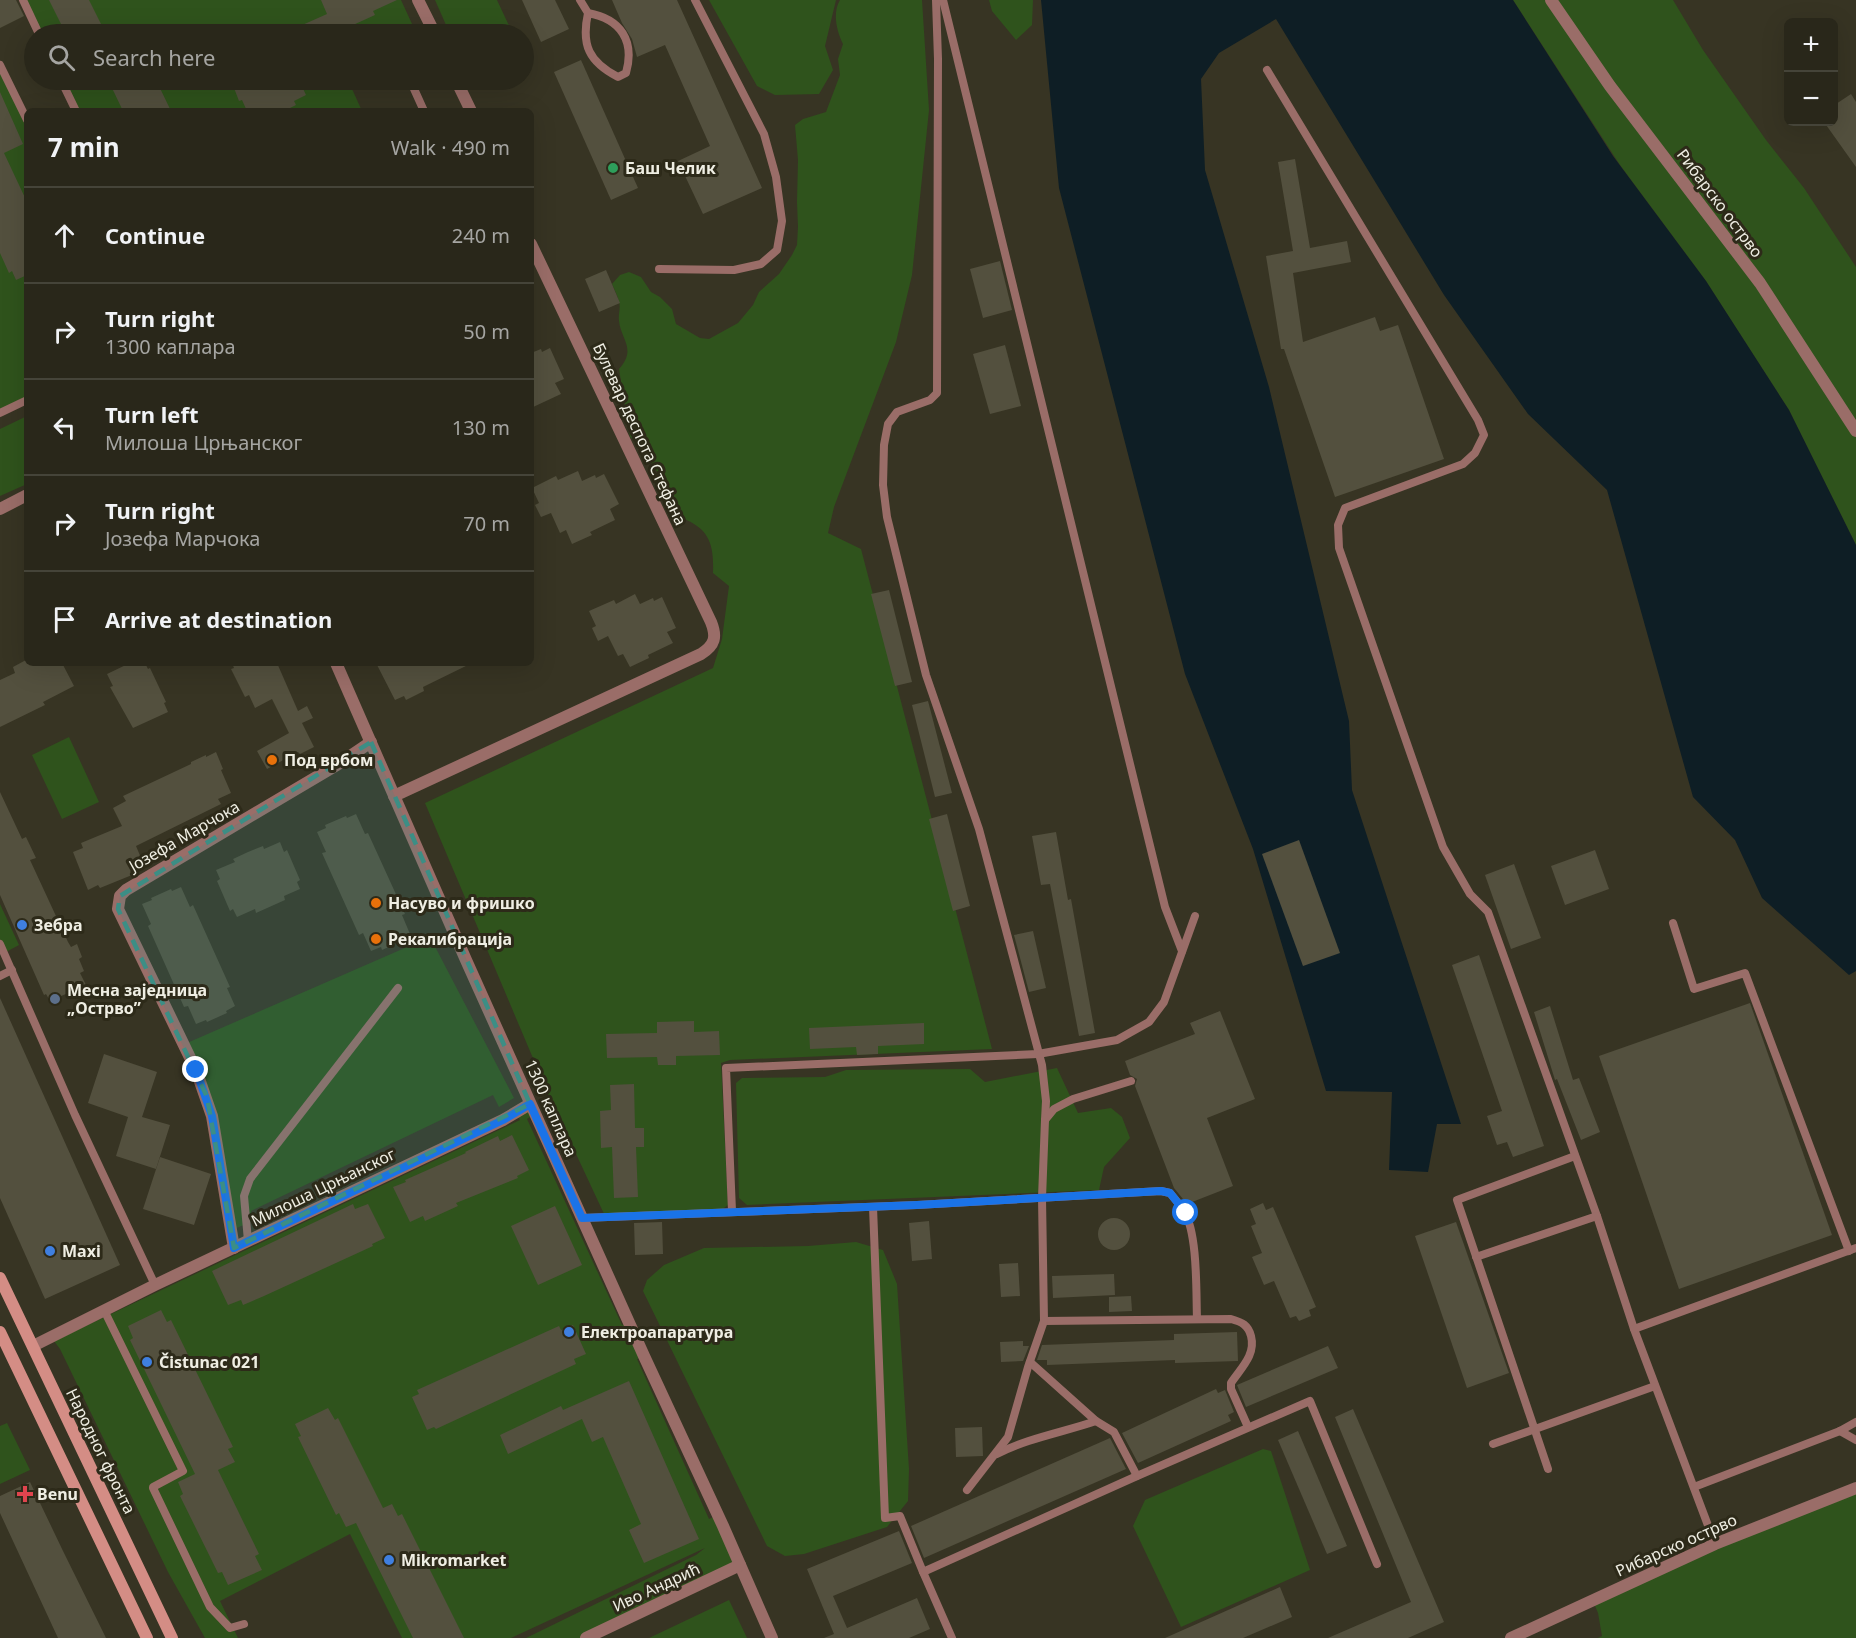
<!DOCTYPE html>
<meta charset="utf-8">
<style>
body{margin:0;font-family:"Noto Sans",sans-serif;background:#312f23;color:#f1f3f6}
.controls{position:absolute;right:18px;top:18px;display:grid;overflow:hidden;border-radius:9px;box-shadow:0 6px 24px #0002}
.controls button{width:54px;height:54px;display:grid;place-items:center;padding:0;border:0;border-bottom:2px solid #454439;background:#29271a;color:#f1f3f6;font:30px sans-serif}
.stop{position:absolute;width:18px;height:18px;margin:-14px;border:4px solid #1a73e8;border-radius:50%;background:#fff}
.stop.end{background:#1a73e8;border-color:#fff;box-shadow:0 2px 6px #0008}
.list{margin:0;padding:0;list-style:none}
h2{display:flex;justify-content:space-between;align-items:center;height:78px;margin:0;padding:0 24px;font-size:26px}
h2 small{font-size:20px;font-weight:400;color:#a5a5a2}
.list li{display:grid;grid-template-columns:39px 1fr auto;gap:18px;align-items:center;box-sizing:border-box;height:96px;padding:0 24px;border-top:2px solid #454439}
.list b{display:block;font-size:22px;white-space:nowrap}
.list p{margin:0;font-size:20px;white-space:nowrap;color:#a5a5a2}
.list em{font-size:20px;font-style:normal;color:#a5a5a2}
.icon{flex:none;width:33px;height:33px;fill:none;stroke:currentColor;stroke-width:2;stroke-linecap:round;stroke-linejoin:round}
.map{position:relative;flex:none;width:1856px;height:1638px;overflow:hidden}
.search{position:absolute;background:#29271a;box-shadow:0 6px 24px #0002;left:24px;top:24px;width:510px;height:66px;display:flex;align-items:center;gap:15px;box-sizing:border-box;padding:0 21px;border-radius:33px;color:#a5a5a2;font-size:22px}
.panel{position:absolute;background:#29271a;box-shadow:0 6px 24px #0002;left:24px;top:108px;width:510px;height:558px;border-radius:9px}
.map>svg:first-child{display:block}
.green{fill:#2f531c}
.water{fill:#0e1e25}
.building{fill:#53503e}
.lines{fill:none;stroke-linecap:round;stroke-linejoin:round}
.lane{stroke:#9a6d68;stroke-width:8}
.street{stroke:#9a6d68;stroke-width:12}
.secondary{stroke:#d48d85;stroke-width:12}
.route{stroke:#1a73e8;stroke-width:8}
.marked{fill:#3c8e85;fill-opacity:0.2;stroke:#3c8e85;stroke-width:4.5;stroke-dasharray:12 8;stroke-linejoin:round}
.leisure-dot{fill:#2e9e5b;stroke:#2d2a19;stroke-width:2}
.food-dot{fill:#e8710a;stroke:#2d2a19;stroke-width:2}
.shop-dot{fill:#3f7fe0;stroke:#2d2a19;stroke-width:2}
.service-dot{fill:#5c6f8a;stroke:#2d2a19;stroke-width:2}
.health-dot{fill:#e0444e;stroke:#2d2a19;stroke-width:2}
.labels{text-anchor:middle;dominant-baseline:central;stroke-width:6;stroke-linejoin:round;paint-order:stroke}
.poi-label{font-size:16px;font-weight:bold;fill:#efeee3;stroke:#2d2a19;text-anchor:start}
.street-label{font-size:16px;fill:#efeee3;stroke:#2d2a19}
</style>
<div class="map">
<svg width="1856" height="1638" viewBox="0 0 1856 1638">
<rect width="100%" height="100%" fill="#373423"/>
<g class="green">
<polygon points="23,0 401,0 413,26 396,34 39,34"/>
<polygon points="435,0 497,0 513,34 450,34"/>
<polygon points="709,0 836,0 825,46 833,70 819,94 775,95 757,86"/>
<path d="M 840,0 L 922,0 L 929,110 L 912,275 L 896,342 L 834,507 L 828,533 L 861,549 L 992,1049 L 730,1060 L 721,1063 L 728,1205 L 719,1212 L 605,1216 L 549,1096 L 425,803 L 713,668 L 722,639 L 729,586 L 713,573 C 714,545 710,529 682,518 L 675,499 L 667,486 L 639,445 L 630,437 L 619,369 C 637,349 621,340 619,321 C 618,314 621,308 619,302 C 618,296 614,289 612,284 L 620,275 L 629,272 L 641,277 L 651,292 L 660,297 L 672,309 L 676,324 L 700,338 L 709,339 L 738,323 L 753,305 L 759,292 L 779,274 L 792,255 L 797,245 L 798,227 L 797,202 L 798,160 L 795,125 L 803,119 L 826,112 L 840,75 L 838,59 L 843,44 C 837,32 832,13 840,0 Z"/>
<polygon points="989,0 1033,0 1032,25 1016,40 992,11"/>
<polygon points="1513,0 1673,0 1703,50 1766,140 1804,188 1856,267 1856,545 1789,410 1706,281 1620,165"/>
<polygon points="0,65 27,121 27,400 0,413"/>
<polygon points="61,80 348,80 362,111 76,111"/>
<polygon points="27,416 27,484 0,496 0,429"/>
<polygon points="69,737 99,802 62,819 32,755"/>
<polygon points="0,904 19,945 6,952 0,940"/>
<polygon points="430,937 514,1098 499,1107 493,1095 251,1211 253,1221 232,1230 213,1112 187,1043"/>
<polygon points="1057,1068 1078,1113 1111,1108 1122,1117 1130,1138 1104,1167 1099,1190 747,1205 739,1198 736,1083 742,1078 825,1077 846,1070 970,1069 985,1082"/>
<polygon points="530,1104 535,1114 527,1119 622,1325 629,1323 644,1356 637,1359 709,1519 718,1515 740,1565 586,1638 526,1638 696,1555 705,1548 511,1638 402,1638 350,1534 220,1601 238,1638 205,1638 168,1572 60,1349 54,1341 520,1120 516,1112"/>
<polygon points="856,1242 883,1250 897,1284 909,1469 908,1501 887,1527 804,1554 785,1556 767,1546 643,1291 647,1280 664,1265 704,1248 808,1246"/>
<polygon points="7,1423 30,1470 0,1484 0,1426"/>
<polygon points="1263,1449 1271,1451 1310,1570 1181,1627 1133,1526 1145,1500"/>
<polygon points="1856,1494 1856,1638 1598,1638 1602,1636 1598,1613 1593,1601 1676,1563"/>
<polygon points="729,1600 747,1638 649,1638"/>
</g>
<polygon class="water" points="1041,0 1513,0 1613,156 1706,281 1789,410 1856,545 1856,971 1849,975 1762,898 1735,840 1693,797 1607,490 1528,414 1444,295 1276,19 1219,53 1201,79 1205,170 1269,387 1349,721 1352,790 1461,1124 1437,1124 1428,1172 1389,1170 1392,1092 1326,1091 1253,849 1185,674 1059,188"/>
<g class="building">
<polygon points="0,0 16,0 24,16 0,28"/>
<polygon points="49,0 89,0 106,34 66,34"/>
<polygon points="321,0 397,0 373,11 375,15 342,30 340,26 321,34 282,34 327,14"/>
<polygon points="522,0 555,0 569,29 541,42"/>
<polygon points="612,0 677,0 762,188 703,214 678,161 710,146 665,45 637,57 632,39 622,23"/>
<polygon points="581,60 638,188 611,200 554,72"/>
<polygon points="111,80 156,80 171,111 123,111 112,88 115,87"/>
<polygon points="239,80 299,80 306,95 294,101 296,105 284,111 247,111 242,100 239,101 234,88 241,85"/>
<polygon points="0,92 23,144 4,153 27,202 27,275 16,280 12,271 9,273 0,253"/>
<polygon points="1851,94 1856,102 1856,167 1824,122 1833,122 1833,106"/>
<polygon points="1295,159 1310,248 1347,241 1351,262 1293,273 1303,342 1375,317 1380,331 1398,325 1444,459 1335,497 1284,349 1281,349 1266,256 1293,251 1278,162"/>
<polygon points="1000,261 1012,310 983,318 970,269"/>
<polygon points="606,270 620,303 599,312 585,279"/>
<polygon points="1005,345 1021,406 990,414 973,354"/>
<polygon points="550,348 564,379 555,383 561,394 531,408 531,353 541,349 542,352"/>
<polygon points="578,471 582,481 595,475 596,478 604,474 619,504 610,509 615,520 590,532 592,535 572,544 566,530 560,533 551,513 541,517 535,505 539,503 532,488 556,476 558,480"/>
<polygon points="889,590 912,682 895,686 871,594"/>
<polygon points="635,594 640,604 653,598 654,601 662,597 676,628 667,632 673,643 648,655 649,658 630,667 623,654 618,656 608,636 598,641 592,628 596,626 589,611 614,600 616,604"/>
<polygon points="26,660 27,663 62,663 74,686 43,702 45,705 0,727 0,680 15,673 13,667"/>
<polygon points="130,663 145,663 148,669 150,668 166,702 164,703 168,712 133,728 110,687 113,686 107,674"/>
<polygon points="232,663 277,663 298,711 307,706 313,718 302,723 314,747 300,754 298,752 267,769 257,751 289,733 272,699 255,708 249,695 245,697 231,669 234,668"/>
<polygon points="376,663 472,663 423,687 424,691 406,700 404,696 395,700"/>
<polygon points="928,701 952,793 935,797 912,705"/>
<polygon points="216,752 223,769 221,770 231,793 218,799 221,804 136,846 144,865 130,871 132,875 100,888 98,885 88,890 73,852 83,848 81,843 122,826 113,808 126,801 123,796 191,764 191,762 206,755 206,757"/>
<polygon points="0,792 22,839 26,837 36,858 30,860 68,942 71,947 77,944 82,957 79,959 84,971 80,973 86,985 50,1001 46,994 44,995 0,895"/>
<polygon points="356,814 365,834 368,833 405,914 402,915 410,934 401,938 402,941 382,950 381,947 371,951 363,933 359,935 322,853 326,852 317,832 326,828 325,825 346,816 347,818"/>
<polygon points="947,814 970,906 953,911 929,819"/>
<polygon points="1056,832 1068,900 1071,899 1095,1033 1079,1036 1050,884 1041,885 1032,836"/>
<polygon points="1299,840 1340,953 1303,966 1262,854"/>
<polygon points="280,842 284,852 287,850 300,880 297,882 300,889 284,896 285,900 256,913 255,909 237,917 233,909 230,911 217,881 220,879 216,870 235,862 233,859 248,852 263,846 264,849"/>
<polygon points="1595,850 1609,889 1565,905 1551,866"/>
<polygon points="1514,864 1541,938 1511,949 1485,875"/>
<polygon points="181,887 190,907 193,905 230,987 227,988 235,1006 226,1011 227,1013 207,1022 206,1020 196,1024 188,1006 184,1007 148,926 151,924 142,904 152,900 151,898 171,889 172,891"/>
<polygon points="1033,931 1046,988 1029,992 1014,935"/>
<polygon points="1479,955 1544,1146 1513,1157 1507,1142 1497,1145 1487,1116 1502,1111 1452,965"/>
<polygon points="0,998 120,1265 45,1299 0,1198"/>
<polygon points="1750,1003 1832,1235 1679,1289 1599,1056"/>
<polygon points="1550,1006 1573,1080 1579,1078 1600,1132 1581,1140 1557,1079 1555,1080 1534,1012"/>
<polygon points="1220,1011 1255,1099 1207,1118 1233,1186 1187,1204 1174,1188 1135,1086 1137,1079 1130,1075 1125,1061 1195,1034 1190,1023"/>
<polygon points="694,1021 694,1032 719,1031 720,1055 676,1056 676,1065 658,1065 657,1057 607,1058 606,1034 657,1033 657,1022"/>
<polygon points="924,1023 924,1044 878,1046 878,1054 857,1055 856,1047 810,1049 809,1028"/>
<polygon points="104,1054 157,1072 142,1117 170,1125 156,1169 116,1156 128,1117 88,1103"/>
<polygon points="634,1084 635,1128 644,1128 644,1147 636,1147 638,1197 614,1198 612,1147 601,1148 600,1111 611,1110 610,1085"/>
<polygon points="512,1135 529,1170 517,1176 518,1178 456,1203 458,1206 425,1221 423,1216 410,1222 393,1187 406,1182 405,1180 466,1153 465,1152 498,1136 500,1141"/>
<polygon points="160,1157 211,1174 194,1225 143,1209"/>
<polygon points="1263,1203 1266,1210 1273,1207 1316,1307 1309,1310 1311,1316 1299,1321 1296,1316 1290,1318 1274,1281 1264,1285 1252,1257 1262,1253 1251,1226 1256,1224 1250,1209"/>
<polygon points="353,1204 355,1209 368,1204 385,1238 372,1244 373,1246 264,1296 243,1305 241,1300 228,1305 212,1271"/>
<polygon points="555,1206 582,1265 538,1285 511,1226"/>
<circle cx="1114" cy="1234" r="16"/>
<polygon points="929,1221 932,1259 912,1261 909,1223"/>
<polygon points="662,1222 663,1254 635,1255 634,1223"/>
<polygon points="1456,1222 1509,1373 1467,1388 1415,1236"/>
<polygon points="1018,1263 1020,1296 1001,1297 999,1264"/>
<polygon points="1114,1274 1115,1295 1053,1298 1052,1276"/>
<polygon points="1131,1296 1132,1311 1109,1312 1109,1297"/>
<polygon points="161,1310 167,1322 171,1320 233,1447 228,1449 235,1462 218,1470 259,1554 255,1556 262,1570 228,1585 222,1572 218,1573 180,1496 183,1494 178,1482 195,1474 130,1340 133,1338 128,1326"/>
<polygon points="573,1325 586,1354 574,1359 576,1364 436,1429 434,1427 427,1430 412,1397 419,1394 417,1390 559,1326 561,1330"/>
<polygon points="1237,1332 1238,1361 1175,1363 1175,1360 1047,1365 1047,1360 1037,1360 1042,1345 1174,1340 1174,1334"/>
<polygon points="1023,1341 1023,1346 1029,1346 1023,1361 1001,1362 1000,1342"/>
<polygon points="1328,1346 1338,1368 1246,1407 1237,1385"/>
<polygon points="629,1381 699,1539 644,1563 629,1530 641,1524 603,1437 592,1442 582,1419 508,1454 500,1435 561,1406 563,1410"/>
<polygon points="1216,1389 1218,1393 1225,1390 1234,1412 1228,1415 1231,1421 1138,1463 1122,1433"/>
<polygon points="328,1408 335,1420 338,1418 383,1508 392,1504 398,1516 402,1514 464,1638 413,1638 356,1523 346,1527 339,1513 336,1515 298,1437 301,1436 295,1424"/>
<polygon points="1353,1409 1444,1622 1408,1638 1328,1638 1411,1602 1335,1417"/>
<polygon points="982,1427 983,1456 956,1457 955,1428"/>
<polygon points="1298,1431 1347,1546 1327,1554 1278,1440"/>
<polygon points="1110,1438 1126,1469 924,1558 911,1526"/>
<polygon points="30,1482 63,1551 106,1638 58,1638 0,1513 0,1496"/>
<polygon points="899,1531 912,1563 833,1596 847,1628 917,1598 930,1629 909,1638 824,1638 834,1634 807,1569"/>
<polygon points="1280,1587 1292,1617 1243,1638 1165,1638"/>
</g>
<g class="lines">
<g class="lane">
<polyline points="23,0 39,34"/>
<path d="M 580,0 L 588,13 C 581,45 589,62 618,77 L 626,73 C 635,41 621,19 588,13"/>
<polyline points="936,0 938,59 937,393 930,400 897,412 888,424 884,445 883,485 887,517 926,675 979,829 1042,1065 1046,1101 1045,1120"/>
<polyline points="943,0 1165,907 1182,951"/>
<polyline points="0,65 27,120"/>
<polyline points="1267,70 1478,420 1484,435 1475,453 1463,464 1345,508 1338,525 1339,548 1443,847 1470,894 1488,912 1597,1216 1634,1329 1715,1544"/>
<polyline points="61,80 76,111"/>
<polyline points="410,80 424,111"/>
<polyline points="659,269 734,270 761,264 777,250 782,221 776,177 764,134 695,0"/>
<polyline points="0,413 27,400"/>
<polyline points="1673,923 1694,989 1745,973 1849,1251"/>
<polyline points="0,944 75,1115 155,1285"/>
<polyline points="0,976 12,970"/>
<polyline points="873,1207 885,1518 900,1516 923,1572 1137,1476 1310,1401 1377,1564"/>
<polyline points="732,1211 726,1068 1038,1054 1117,1040 1149,1022 1164,1002 1195,916"/>
<path d="M 582,1218 L 917,1205 L 1161,1191 L 1170,1193 C 1175,1199 1180,1205 1184,1211 C 1198,1234 1196,1292 1197,1319"/>
<polyline points="248,1241 244,1196 250,1179 398,988"/>
<polyline points="1476,1257 1597,1216"/>
<polyline points="104,1310 183,1471 153,1487 153,1488 210,1607 230,1628 244,1624"/>
<path d="M 1044,1321 L 1231,1319 C 1242,1322 1248,1325 1251,1336 C 1256,1355 1241,1368 1231,1383 L 1231,1389 L 1248,1427"/>
<polyline points="1634,1329 1856,1248"/>
<polyline points="1030,1362 1096,1421 1114,1432 1137,1476"/>
<polyline points="1840,1431 1856,1440"/>
<polyline points="1493,1444 1655,1386"/>
<path d="M 997,1454 C 1028,1438 1064,1432 1096,1421"/>
<polyline points="1548,1469 1457,1200 1575,1156"/>
<polyline points="1694,1487 1840,1431 1856,1422"/>
<polyline points="967,1490 1008,1437 1028,1367 1044,1321 1042,1198 1045,1120 1054,1109 1073,1099 1131,1081"/>
<polyline points="923,1572 952,1638"/>
</g>
<g class="street">
<polyline points="418,0 435,34"/>
<polyline points="1551,0 1610,86 1760,283 1856,431"/>
<polyline points="456,80 471,111"/>
<polyline points="0,509 27,495"/>
<polyline points="336,663 466,960 644,1356 723,1526 772,1638"/>
<path d="M 394,796 L 701,654 C 715,645 717,637 711,622 L 531,244"/>
<polyline points="234,1248 212,1116 196,1070 118,909 120,896 126,890 340,763 371,742"/>
<polyline points="33,1346 155,1285 503,1120 530,1104"/>
<polyline points="586,1638 740,1565"/>
<polyline points="1511,1638 1715,1544 1856,1488"/>
</g>
<g class="secondary">
<polyline points="0,1278 172,1638"/>
<polyline points="0,1332 147,1638"/>
</g>
</g>
<g class="lines">
<polyline class="route" points="196,1070 212,1116 234,1248 503,1120 530,1104 582,1218 917,1205 1161,1191 1170,1193 1186,1213"/>
</g>
<path class="marked" d="M 371,742 L 530,1104 L 234,1248 L 207,1097 L 118,909 L 120,896 Z"/>
<circle class="leisure-dot" cx="613" cy="168" r="6"/>
<g class="food-dot">
<circle cx="272" cy="760" r="6"/>
<circle cx="376" cy="903" r="6"/>
<circle cx="376" cy="939" r="6"/>
</g>
<g class="shop-dot">
<circle cx="22" cy="925" r="6"/>
<circle cx="50" cy="1251" r="6"/>
<circle cx="569" cy="1332" r="6"/>
<circle cx="147" cy="1362" r="6"/>
<circle cx="389" cy="1560" r="6"/>
</g>
<circle class="service-dot" cx="55" cy="999" r="6"/>
<path class="health-dot" d="M22 1485h6v6h6v6h-6v6h-6v-6h-6v-6h6z"/>
<g class="labels">
<g class="poi-label">
<text x="625" y="168">Баш Челик</text>
<text x="284" y="760">Под врбом</text>
<text x="388" y="903">Насуво и фришко</text>
<text x="34" y="925">Зебра</text>
<text x="388" y="939">Рекалибрација</text>
<text x="67" y="990">Месна заједница<tspan x="67" dy="18">„Острво”</tspan></text>
<text x="62" y="1251">Maxi</text>
<text x="581" y="1332">Електроапаратура</text>
<text x="159" y="1362">Čistunac 021</text>
<text x="37" y="1494">Benu</text>
<text x="401" y="1560">Mikromarket</text>
</g>
<g class="street-label">
<text transform="translate(1720 203) rotate(53)">Рибарско острво</text>
<text transform="translate(640 434) rotate(65)">Булевар деспота Стефана</text>
<text transform="translate(184 836) rotate(-30)">Јозефа Марчока</text>
<text transform="translate(551 1108) rotate(66)">1300 каплара</text>
<text transform="translate(323 1187) rotate(-26)">Милоша Црњанског</text>
<text transform="translate(101 1451) rotate(64)">Народног фронта</text>
<text transform="translate(1676 1545) rotate(-24)">Рибарско острво</text>
<text transform="translate(656 1587) rotate(-25)">Иво Андрић</text>
</g>
</g>
</svg>
<div class="controls">
<button>+</button>
<button>−</button>
</div>
<div class="stop" style="left:1186px;top:1213px"></div>
<div class="stop end" style="left:196px;top:1070px"></div>
<div class="search"><svg class="icon" aria-label="search" viewBox="0 0 24 24"><circle cx="10" cy="10" r="6"/><path d="M15 15l6 6"/></svg>Search here</div>
<section class="panel">
<h2>7 min<small>Walk · 490 m</small></h2>
<ul class="list">
<li><svg class="icon" aria-label="ahead" viewBox="0 0 24 24"><path d="M12 20V5M6 11l6-6 6 6"/></svg><div><b>Continue</b></div><em>240 m</em></li>
<li><svg class="icon" aria-label="right" viewBox="0 0 24 24"><path d="M7 20v-9h11M14 6l5 5-5 5"/></svg><div><b>Turn right</b><p>1300 каплара</p></div><em>50 m</em></li>
<li><svg class="icon" aria-label="left" viewBox="0 0 24 24"><path d="M17 20v-9H6M10 6l-5 5 5 5"/></svg><div><b>Turn left</b><p>Милоша Црњанског</p></div><em>130 m</em></li>
<li><svg class="icon" aria-label="right" viewBox="0 0 24 24"><path d="M7 20v-9h11M14 6l5 5-5 5"/></svg><div><b>Turn right</b><p>Јозефа Марчока</p></div><em>70 m</em></li>
<li><svg class="icon" aria-label="arrive" viewBox="0 0 24 24"><path d="M6 21V4h12l-3 4 3 4H6"/></svg><div><b>Arrive at destination</b></div></li>
</ul>
</section>
</div>
